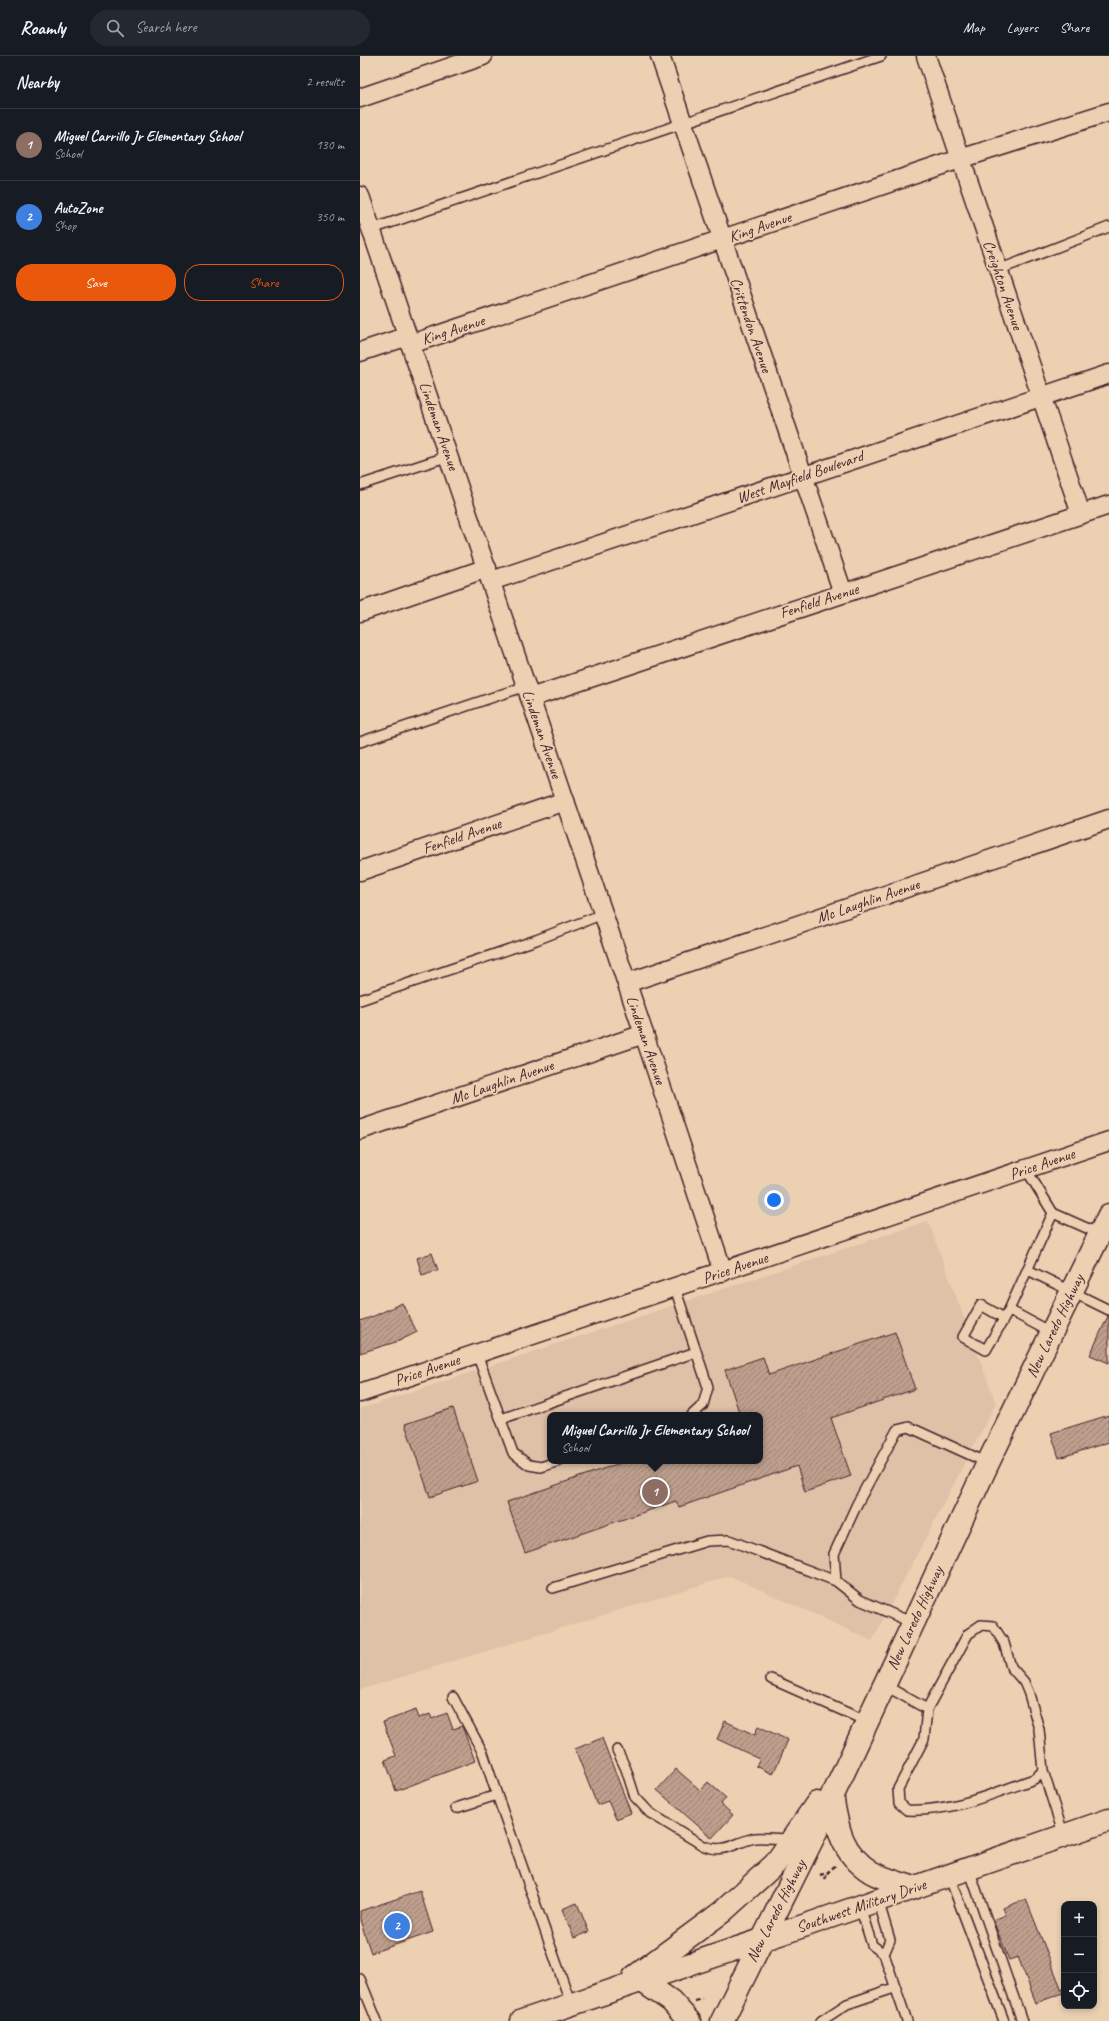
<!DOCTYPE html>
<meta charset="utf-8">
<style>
body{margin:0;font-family:Caveat,sans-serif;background:#242831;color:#f1f3f6}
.controls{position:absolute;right:12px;bottom:12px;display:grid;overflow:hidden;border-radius:8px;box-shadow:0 2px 6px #0003}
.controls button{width:36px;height:36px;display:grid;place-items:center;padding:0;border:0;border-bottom:1px solid #363941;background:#171b24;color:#f1f3f6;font:20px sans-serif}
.you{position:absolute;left:414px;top:1144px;width:14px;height:14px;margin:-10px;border:3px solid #fff;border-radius:50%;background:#1a73e8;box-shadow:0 0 0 6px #1a73e833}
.badge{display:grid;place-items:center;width:26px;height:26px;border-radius:50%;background:#ea580c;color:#fff;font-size:13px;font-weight:700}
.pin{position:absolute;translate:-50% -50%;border:2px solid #fff;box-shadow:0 1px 4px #0006}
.popup{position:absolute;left:187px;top:1356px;width:216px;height:52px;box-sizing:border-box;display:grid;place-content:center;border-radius:8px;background:#171b24;filter:drop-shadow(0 1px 3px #0005);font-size:13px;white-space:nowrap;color:#9ea1a6}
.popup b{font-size:15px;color:#f1f3f6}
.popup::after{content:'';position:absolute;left:50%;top:100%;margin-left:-8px;border:8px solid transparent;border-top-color:#171b24}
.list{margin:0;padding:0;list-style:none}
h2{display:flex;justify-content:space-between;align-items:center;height:52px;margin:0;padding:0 16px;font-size:17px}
h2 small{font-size:13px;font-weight:400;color:#9ea1a6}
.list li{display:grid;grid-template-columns:26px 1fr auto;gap:12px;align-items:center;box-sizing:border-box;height:72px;padding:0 16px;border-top:1px solid #363941}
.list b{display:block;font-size:15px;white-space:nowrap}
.list p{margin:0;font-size:13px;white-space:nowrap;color:#9ea1a6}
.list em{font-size:13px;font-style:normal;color:#9ea1a6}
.actions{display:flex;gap:8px;padding:12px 16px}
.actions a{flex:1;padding:9px 0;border:1px solid #ea580c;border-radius:16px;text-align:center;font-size:14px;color:#ea580c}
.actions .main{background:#ea580c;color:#fff}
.icon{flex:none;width:22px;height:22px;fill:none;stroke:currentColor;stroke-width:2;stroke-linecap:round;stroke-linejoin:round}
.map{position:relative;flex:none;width:749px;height:1965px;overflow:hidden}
header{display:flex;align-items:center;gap:24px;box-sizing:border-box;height:56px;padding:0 20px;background:#171b24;border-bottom:1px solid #363941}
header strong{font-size:19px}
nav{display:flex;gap:22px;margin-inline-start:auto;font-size:14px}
.search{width:280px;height:36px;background:#242831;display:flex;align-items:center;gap:10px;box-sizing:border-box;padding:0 14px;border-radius:22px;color:#9ea1a6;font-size:15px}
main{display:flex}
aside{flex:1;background:#171b24}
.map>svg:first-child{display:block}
.built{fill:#dec2a7;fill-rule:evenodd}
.building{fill:url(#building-hatch);stroke:#4a1f2b}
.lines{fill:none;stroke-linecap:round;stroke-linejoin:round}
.service-casing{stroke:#4a1f2b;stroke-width:12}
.minor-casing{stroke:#4a1f2b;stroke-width:21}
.primary-casing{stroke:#4a1f2b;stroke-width:25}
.path{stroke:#4a1f2b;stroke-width:2.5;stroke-dasharray:4 3;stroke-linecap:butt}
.service{stroke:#ebd1b2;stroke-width:9}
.minor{stroke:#ebd1b2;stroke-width:18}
.primary{stroke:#ebd1b2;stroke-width:22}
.labels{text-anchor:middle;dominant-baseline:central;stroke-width:3.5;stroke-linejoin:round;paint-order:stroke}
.street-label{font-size:16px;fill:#4a1f2b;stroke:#ebd1b2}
</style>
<header>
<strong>Roamly</strong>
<div class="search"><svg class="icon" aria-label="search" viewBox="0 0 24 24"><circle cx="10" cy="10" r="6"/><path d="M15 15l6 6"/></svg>Search here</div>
<nav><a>Map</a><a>Layers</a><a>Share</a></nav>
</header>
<main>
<aside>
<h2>Nearby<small>2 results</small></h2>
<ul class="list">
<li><span class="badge" style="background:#8d6e63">1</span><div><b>Miguel Carrillo Jr Elementary School</b><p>School</p></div><em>130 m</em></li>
<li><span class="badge" style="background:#3f7fe0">2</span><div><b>AutoZone</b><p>Shop</p></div><em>350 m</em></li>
</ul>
<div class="actions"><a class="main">Save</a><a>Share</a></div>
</aside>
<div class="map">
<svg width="749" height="1965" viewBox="0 0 749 1965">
<defs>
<pattern id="building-hatch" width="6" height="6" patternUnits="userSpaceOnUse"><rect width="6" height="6" fill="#be9f8d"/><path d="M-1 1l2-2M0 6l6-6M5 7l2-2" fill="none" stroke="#9c8173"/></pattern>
</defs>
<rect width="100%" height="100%" fill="#ebd1b2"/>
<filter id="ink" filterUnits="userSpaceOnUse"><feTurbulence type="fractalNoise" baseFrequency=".025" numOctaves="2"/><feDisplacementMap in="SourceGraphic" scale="8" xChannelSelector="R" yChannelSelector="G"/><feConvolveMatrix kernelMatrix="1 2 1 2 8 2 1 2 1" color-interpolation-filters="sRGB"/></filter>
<g filter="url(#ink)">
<path class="built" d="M 568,1165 L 636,1347 L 512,1585 L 370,1520 L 0,1634 L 0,1353 ZM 190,1359 L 400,1359 L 400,1405 L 190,1405 Z"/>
<g class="building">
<polygon points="72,1197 78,1214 62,1219 57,1202"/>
<polygon points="42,1247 57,1276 39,1285 0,1297 0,1265 14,1260"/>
<polygon points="748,1260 749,1260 749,1307 730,1299"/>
<polygon points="535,1276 555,1333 471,1362 491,1420 445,1436 437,1410 319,1451 316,1445 165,1497 147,1446 266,1405 400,1405 400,1359 380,1359 365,1314 403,1301 409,1319"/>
<polygon points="93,1352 118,1425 70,1441 45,1368"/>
<polygon points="749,1359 749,1386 699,1402 691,1377"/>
<polygon points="56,1654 59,1662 70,1658 72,1663 87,1657 93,1673 102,1670 115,1705 36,1735 25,1704 36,1700 23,1666"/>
<polygon points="365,1665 395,1679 398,1670 428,1684 413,1718 396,1710 400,1703 357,1683"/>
<polygon points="242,1682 271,1757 256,1763 248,1745 237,1749 215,1693"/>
<polygon points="316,1713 340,1734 348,1726 366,1742 361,1748 373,1759 352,1782 297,1734"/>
<polygon points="60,1835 73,1876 11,1897 0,1864 0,1855"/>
<polygon points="666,1843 703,1937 676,1947 658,1901 649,1904 633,1864 646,1859 643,1852"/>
<polygon points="217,1847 229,1876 214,1882 202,1853"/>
</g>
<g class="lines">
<defs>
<g id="service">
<polyline points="12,173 521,0"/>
<polyline points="638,214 749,171"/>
<polyline points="0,429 89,400"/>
<polyline points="0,686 166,630"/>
<polyline points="0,944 176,884 243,858"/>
<polyline points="693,1157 740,1178"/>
<polyline points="668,1214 749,1254"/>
<polyline points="315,1232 348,1331 343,1349 332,1359"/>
<polyline points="649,1254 692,1277"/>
<polyline points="644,1262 621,1249 603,1281 626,1294 649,1254 693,1157 666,1113"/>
<polyline points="117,1298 153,1397 169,1409 181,1411 199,1405"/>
<polyline points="141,1363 336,1296"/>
<polyline points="193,1532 347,1485 369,1484 476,1525"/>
<polyline points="553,1567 500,1544 476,1525 474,1498 497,1448 537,1374 549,1371 628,1407"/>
<polyline points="411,1623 506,1665"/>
<path d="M 524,1629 L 567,1653 L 564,1683 L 538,1733 L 539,1747 L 547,1754 C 592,1756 632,1738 674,1723 L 683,1715 L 679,1673 L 669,1638 L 664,1626 L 651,1611 L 644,1587 L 633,1570 L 621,1569 L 608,1578 L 567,1653"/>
<polyline points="93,1641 123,1697 137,1739"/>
<path d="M 257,1694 L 266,1713 L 275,1741 L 290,1757 L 344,1790 C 364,1798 376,1786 395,1782 C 403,1781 421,1783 430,1783"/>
<polyline points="683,1715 704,1780"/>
<polyline points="96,1752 137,1739 211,1948"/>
<polyline points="609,1813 662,1965"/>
<polyline points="589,1820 644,1965"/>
<polyline points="518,1844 530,1884 524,1898"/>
<polyline points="500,1851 512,1889 524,1898 547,1965"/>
<polyline points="0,1923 17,1965"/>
<polyline points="461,1965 487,1948 534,1932"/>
</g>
<g id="minor">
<polyline points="300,0 483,537"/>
<polyline points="566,0 721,458"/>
<polyline points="0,42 123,0"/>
<polyline points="0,140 284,978 363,1216"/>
<polyline points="51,288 600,103 749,56"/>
<polyline points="0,296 48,280"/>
<polyline points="131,525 749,318"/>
<polyline points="0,556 127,512"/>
<polyline points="170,642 749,449"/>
<polyline points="0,815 205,745"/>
<polyline points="267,927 749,763"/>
<polyline points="0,1074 284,978"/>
<polyline points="0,1337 749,1085"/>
</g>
<g id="primary">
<path d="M 472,1739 C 477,1771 481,1797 511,1816 C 523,1823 540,1827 554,1832"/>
<polyline points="274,1921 362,1856 415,1808 457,1747"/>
<polyline points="282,1925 311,1945 329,1965"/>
<polyline points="162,1965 452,1867 749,1764"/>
<polyline points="362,1965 452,1784 628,1407 749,1159"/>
</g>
</defs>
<use href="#service" class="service-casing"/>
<use href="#minor" class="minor-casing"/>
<use href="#primary" class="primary-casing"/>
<g class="path">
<polyline points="460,1819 467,1817 476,1809"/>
<polyline points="465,1823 467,1818"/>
<polyline points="335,1945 342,1943"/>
</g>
<use href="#service" class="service"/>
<use href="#minor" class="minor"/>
<use href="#primary" class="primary"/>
</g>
</g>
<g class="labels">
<g class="street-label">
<text transform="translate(400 171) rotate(-19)">King Avenue</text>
<text transform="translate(643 229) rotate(71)">Creighton Avenue</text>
<text transform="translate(391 269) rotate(71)">Crittendon Avenue</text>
<text transform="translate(93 274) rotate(-18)">King Avenue</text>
<text transform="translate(79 370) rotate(71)">Lindeman Avenue</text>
<text transform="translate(440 421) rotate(-19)">West Mayfield Boulevard</text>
<text transform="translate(459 545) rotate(-18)">Fenfield Avenue</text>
<text transform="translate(182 678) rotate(71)">Lindeman Avenue</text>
<text transform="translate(102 780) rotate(-19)">Fenfield Avenue</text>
<text transform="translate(508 845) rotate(-19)">Mc Laughlin Avenue</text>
<text transform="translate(286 984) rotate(71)">Lindeman Avenue</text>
<text transform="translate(142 1026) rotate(-19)">Mc Laughlin Avenue</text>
<text transform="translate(682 1108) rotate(-19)">Price Avenue</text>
<text transform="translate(375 1212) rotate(-19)">Price Avenue</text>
<text transform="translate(695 1270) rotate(-64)">New Laredo Highway</text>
<text transform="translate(67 1314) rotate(-19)">Price Avenue</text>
<text transform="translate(555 1562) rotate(-65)">New Laredo Highway</text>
<text transform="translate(501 1850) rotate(-19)">Southwest Military Drive</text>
<text transform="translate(416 1855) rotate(-63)">New Laredo Highway</text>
</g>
</g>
</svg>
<div class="controls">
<button>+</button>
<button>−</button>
<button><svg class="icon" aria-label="locate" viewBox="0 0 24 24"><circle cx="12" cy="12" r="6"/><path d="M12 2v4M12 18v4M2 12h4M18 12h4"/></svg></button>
</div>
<div class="you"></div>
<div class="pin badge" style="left:295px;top:1436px;background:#8d6e63">1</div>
<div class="popup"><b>Miguel Carrillo Jr Elementary School</b>School</div>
<div class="pin badge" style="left:37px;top:1870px;background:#3f7fe0">2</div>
</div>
</main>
